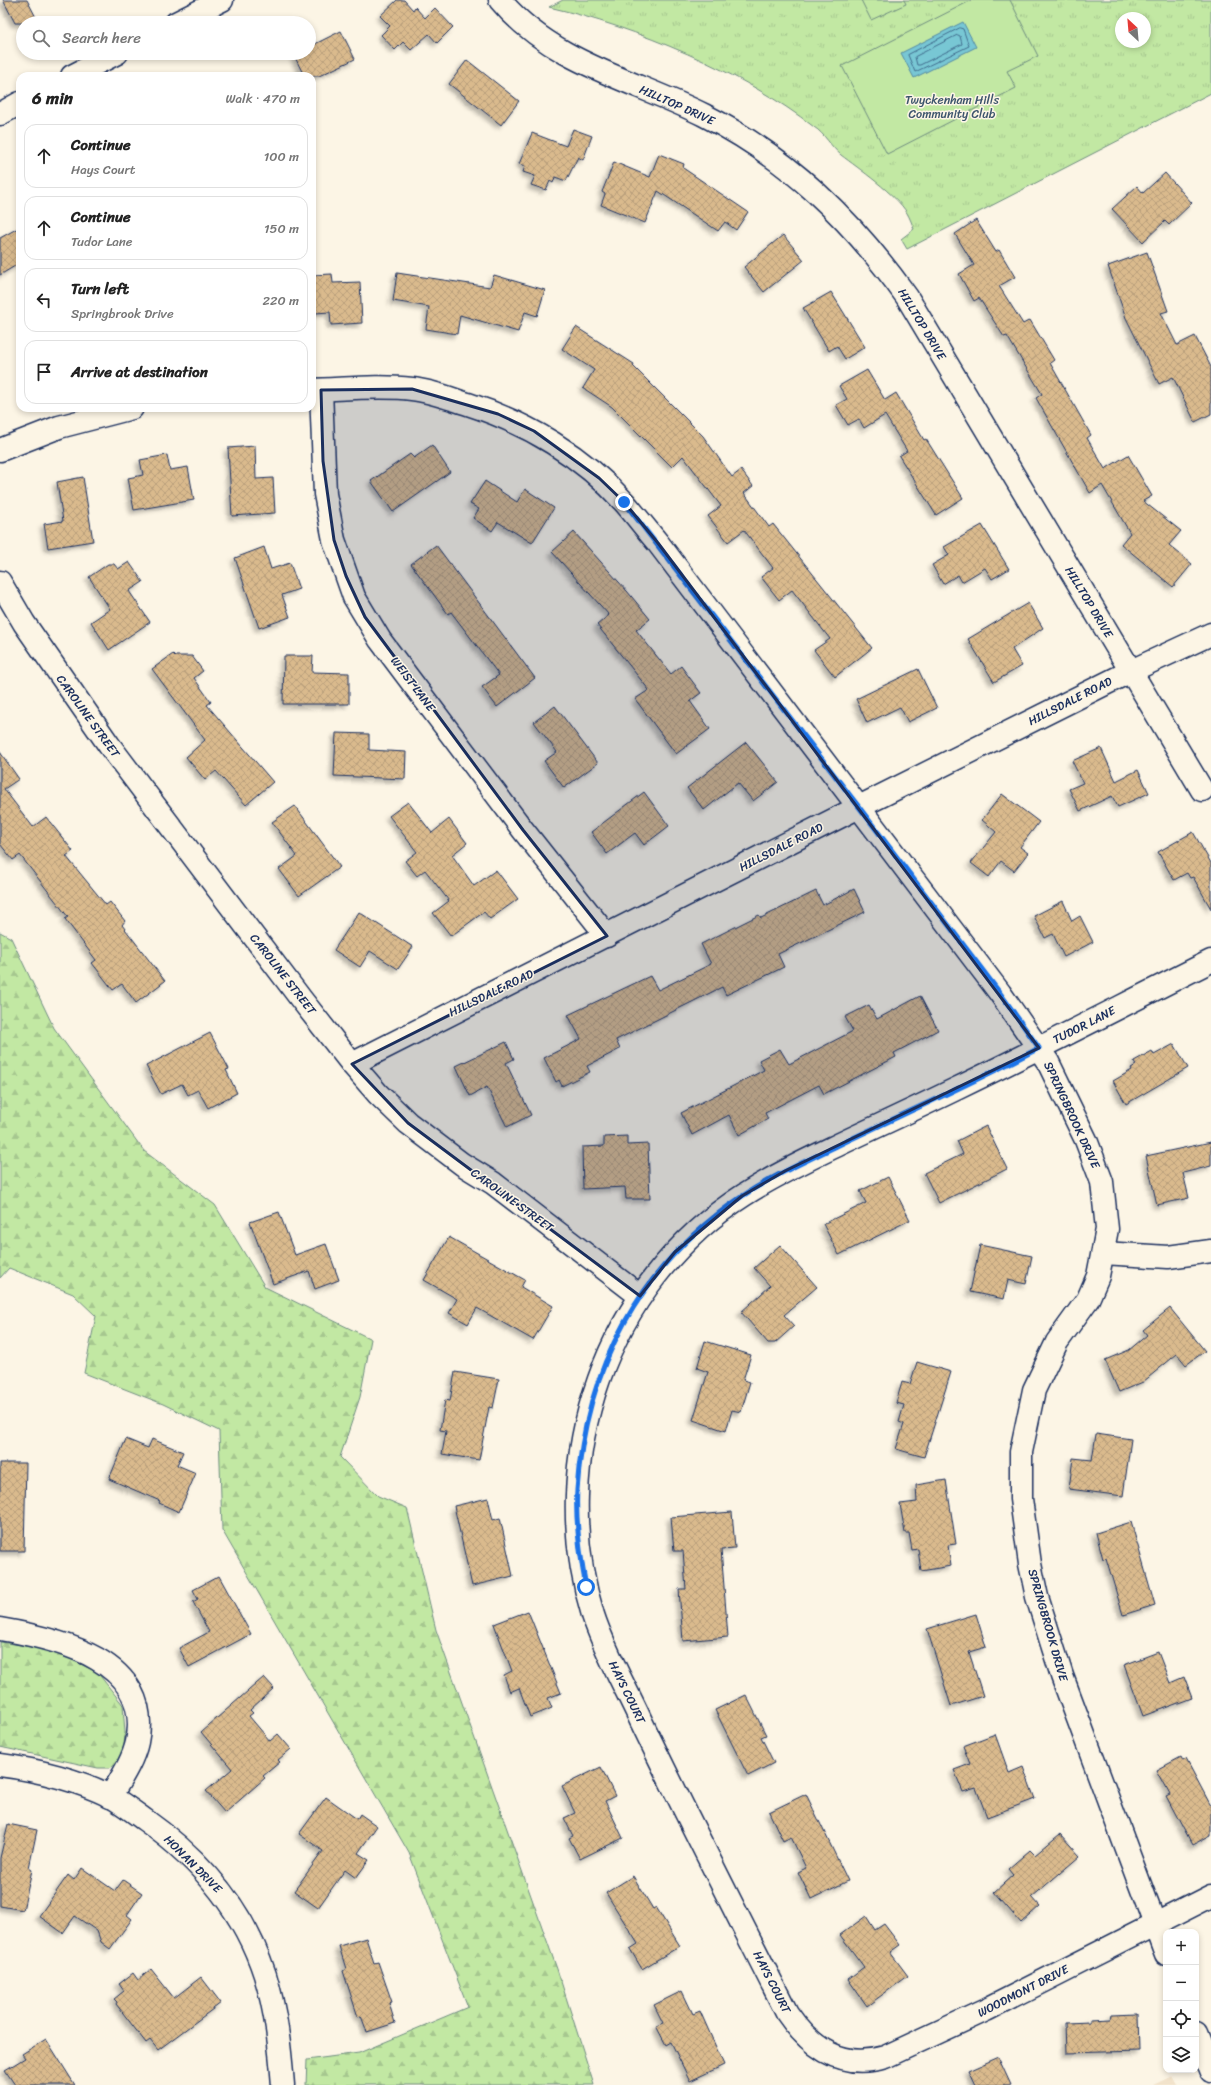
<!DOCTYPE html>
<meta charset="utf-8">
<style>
body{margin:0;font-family:Sriracha,sans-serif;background:#f6f6f6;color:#222}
.controls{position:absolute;right:12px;bottom:12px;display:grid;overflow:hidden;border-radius:8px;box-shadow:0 2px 6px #0003}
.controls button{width:36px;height:36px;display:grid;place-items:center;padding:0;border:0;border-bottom:1px solid #e0e0e0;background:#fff;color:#222;font:20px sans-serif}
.compass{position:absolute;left:1115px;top:12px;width:36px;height:36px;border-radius:50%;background:#fff;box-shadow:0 2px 6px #0003;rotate:334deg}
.stop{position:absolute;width:12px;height:12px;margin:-9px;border:3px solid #1a73e8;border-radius:50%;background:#fff}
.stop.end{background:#1a73e8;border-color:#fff;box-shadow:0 1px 4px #0008}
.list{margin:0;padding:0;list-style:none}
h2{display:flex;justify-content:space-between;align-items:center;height:52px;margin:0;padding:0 16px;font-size:17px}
h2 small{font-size:13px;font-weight:400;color:#767676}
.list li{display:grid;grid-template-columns:26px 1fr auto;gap:12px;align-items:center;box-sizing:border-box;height:64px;margin:0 8px 8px;padding:0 8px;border:1px solid #e0e0e0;border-radius:12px}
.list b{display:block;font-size:15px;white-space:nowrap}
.list p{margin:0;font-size:13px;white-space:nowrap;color:#767676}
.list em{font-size:13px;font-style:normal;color:#767676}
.icon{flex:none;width:22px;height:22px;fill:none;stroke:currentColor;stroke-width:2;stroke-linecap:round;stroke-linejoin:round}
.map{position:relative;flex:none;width:1211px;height:2085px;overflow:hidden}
.search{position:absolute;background:#fff;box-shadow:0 2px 6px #0003;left:16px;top:16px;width:300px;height:44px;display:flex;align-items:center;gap:10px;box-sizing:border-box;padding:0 14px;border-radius:22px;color:#767676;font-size:15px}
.panel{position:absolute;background:#fff;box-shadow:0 2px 6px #0003;left:16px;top:72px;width:300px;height:340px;border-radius:12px}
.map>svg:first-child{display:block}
.built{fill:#f2e3cb}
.forest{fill:url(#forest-firs);stroke:#6e8c80}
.park{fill:url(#park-tufts);stroke:#6e8c80;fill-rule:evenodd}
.garden{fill:#c2e8a3;stroke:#6e8c80}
.water{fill:#78c7d4;stroke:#538aa5}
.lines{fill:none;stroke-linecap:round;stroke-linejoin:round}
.shore{stroke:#406c8d;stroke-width:1}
.building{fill:url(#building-cross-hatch);stroke:#1b2f5e;filter:url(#shadow)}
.minor-casing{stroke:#1b2f5e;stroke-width:25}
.minor{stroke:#fcf5e5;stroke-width:22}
.route{stroke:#1a73e8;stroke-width:5}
.marked{fill:#1b2f5e;fill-opacity:0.2;stroke:#1b2f5e;stroke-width:3;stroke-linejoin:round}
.labels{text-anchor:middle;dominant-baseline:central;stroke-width:3;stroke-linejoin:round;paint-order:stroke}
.park-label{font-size:12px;fill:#3c546c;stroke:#fcf5e5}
.street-label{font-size:12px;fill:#1b2f5e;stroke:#fcf5e5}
</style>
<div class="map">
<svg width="1211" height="2085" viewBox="0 0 1211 2085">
<defs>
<pattern id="forest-firs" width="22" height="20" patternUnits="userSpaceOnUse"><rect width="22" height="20" fill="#c2e8a3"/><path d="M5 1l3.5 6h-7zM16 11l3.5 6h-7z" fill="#a6c78f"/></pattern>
<pattern id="park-tufts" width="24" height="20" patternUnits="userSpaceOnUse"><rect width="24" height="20" fill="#c2e8a3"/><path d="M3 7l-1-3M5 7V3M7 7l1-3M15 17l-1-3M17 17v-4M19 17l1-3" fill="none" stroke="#a6c78f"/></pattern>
<pattern id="building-cross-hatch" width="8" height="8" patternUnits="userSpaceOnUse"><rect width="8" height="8" fill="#daba8d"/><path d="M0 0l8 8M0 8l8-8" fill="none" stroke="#baa07c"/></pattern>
<filter id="shadow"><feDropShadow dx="-3.5" dy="3.5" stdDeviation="2" flood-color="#0004"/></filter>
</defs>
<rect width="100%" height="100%" fill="#fcf5e5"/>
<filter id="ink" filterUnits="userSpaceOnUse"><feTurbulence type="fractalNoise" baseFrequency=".025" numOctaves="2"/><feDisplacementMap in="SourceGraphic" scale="8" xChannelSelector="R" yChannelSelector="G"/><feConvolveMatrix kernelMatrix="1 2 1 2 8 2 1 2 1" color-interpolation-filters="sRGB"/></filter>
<g filter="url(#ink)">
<polygon class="built" points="1172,2076 1177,2085 1153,2085"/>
<g class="forest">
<polygon points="0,932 11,938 54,1028 144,1151 215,1205 265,1287 371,1339 360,1397 340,1457 378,1496 407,1508 436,1630 557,1969 594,2085 306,2085 307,2060 359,2053 468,2007 409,1853 222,1530 219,1431 163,1404 84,1373 96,1316 73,1294 9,1268 0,1278"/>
<polygon points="0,1642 50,1649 97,1672 123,1705 125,1733 123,1757 110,1768 98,1768 0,1747"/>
</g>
<path class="park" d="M 563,0 L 1211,0 L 1211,93 L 907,249 L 901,239 L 914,229 C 912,224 910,218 907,213 C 897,195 858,168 841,155 C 831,147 825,134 814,127 C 744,72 635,27 549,7 ZM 1121,18 L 1145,18 L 1145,42 L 1121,42 Z"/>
<g class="garden">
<polygon points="861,0 904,0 906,4 871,20"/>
<polygon points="972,0 1010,0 1038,56 1007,71 1016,88 887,154 842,66"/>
</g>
<polygon class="water" points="963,22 976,47 914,78 901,53"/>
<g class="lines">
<g class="shore">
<polygon points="960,28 963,29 969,46 915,72 908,55"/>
<polygon points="958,35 960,36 962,44 920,65 917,65 915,57"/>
</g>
</g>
<g class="building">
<polygon points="3,0 27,0 39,23 15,23"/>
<polygon points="397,0 404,0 413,10 415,7 425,18 435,8 453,27 437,43 429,34 411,50 403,42 395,50 381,35 390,26 380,16"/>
<polygon points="341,31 355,59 319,76 304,76 294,55 309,53 309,47"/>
<polygon points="467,60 519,101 501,125 449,84"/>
<polygon points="573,129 592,136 583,160 578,157 566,181 555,177 553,183 550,181 546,190 531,185 535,176 523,172 525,166 519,164 532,133 566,146"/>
<polygon points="659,154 684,164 683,168 748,212 736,230 725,222 718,231 658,191 645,223 601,205 605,194 602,192 614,162 650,177"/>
<polygon points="1165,173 1192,203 1169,225 1165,221 1143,242 1112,209 1137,186 1143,193"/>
<polygon points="976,220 996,252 999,250 1015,277 999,286 1023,324 1030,320 1054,360 1050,363 1091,435 1087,438 1105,469 1128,455 1152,496 1143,501 1181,531 1169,545 1192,564 1173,587 1121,544 1130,533 1102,485 1090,493 1036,398 1042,394 1007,336 1004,337 979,298 974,301 959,274 974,265 955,234"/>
<polygon points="20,227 20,263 0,275 0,238"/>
<polygon points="783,235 804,260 764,292 744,267"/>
<polygon points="1147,252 1168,311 1161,313 1177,345 1195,336 1211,367 1211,414 1195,422 1173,377 1159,384 1126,318 1108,266"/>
<polygon points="397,273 490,287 494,275 545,290 537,316 525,312 518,332 460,315 457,334 426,329 429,307 393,301"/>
<polygon points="332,274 333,283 360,282 362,323 331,325 330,312 315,313 314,310 312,310 312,275"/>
<polygon points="831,292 865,347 845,359 837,346 829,351 803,308"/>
<polygon points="576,327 634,364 633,366 703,436 732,477 741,470 753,486 744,493 769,527 773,524 872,648 835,677 814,650 830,639 792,590 779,600 761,577 773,568 744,530 728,542 708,516 721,506 683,456 672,467 612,407 583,388 594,370 562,349"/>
<polygon points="867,370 885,400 896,393 924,440 926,439 963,498 936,515 899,456 907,451 885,415 864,428 859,419 848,425 836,405 847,399 839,386"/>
<polygon points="432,445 450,472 393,512 371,481 410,454 414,458"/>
<polygon points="255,446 256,479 273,478 275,513 232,516 228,448"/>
<polygon points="167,455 170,470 188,467 194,500 134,510 128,478 143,475 140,460"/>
<polygon points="83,477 93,541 48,548 44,524 63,521 57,482"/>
<polygon points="485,481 517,502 525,489 554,508 532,543 498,522 492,531 473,518 479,509 470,504"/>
<polygon points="982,525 1009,569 992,579 985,568 962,582 958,575 943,584 932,565 949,555 944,547"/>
<polygon points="574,532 627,591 650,619 636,630 671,674 681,666 701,693 690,701 710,729 676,754 635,699 649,690 597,625 609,615 552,552"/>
<polygon points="436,545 535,678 497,707 482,687 499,675 451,612 448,614 411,564"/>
<polygon points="264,547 271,569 290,563 299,589 282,595 290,617 259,628 235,558"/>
<polygon points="129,562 143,582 129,591 150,622 109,650 91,622 110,609 89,577 108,564 114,564 118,569"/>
<polygon points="1028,603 1043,628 1012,649 1022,666 994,682 968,639"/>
<polygon points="173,654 175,656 192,656 203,671 194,678 211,702 207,705 273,782 246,805 216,771 205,780 186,757 205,740 152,669"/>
<polygon points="284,656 313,656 312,672 349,673 349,704 283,704"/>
<polygon points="918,669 937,708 908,722 900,707 867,723 856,699"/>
<polygon points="555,706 598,763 564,788 544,761 557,752 534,722"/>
<polygon points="336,733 369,734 369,750 406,752 405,779 334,776"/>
<polygon points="746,742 778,782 753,801 738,783 704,810 687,788"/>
<polygon points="1101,748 1116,781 1138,770 1149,793 1118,807 1112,796 1080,811 1069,789 1083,783 1072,761"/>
<polygon points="0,752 19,779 4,789 33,827 46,817 73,851 66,856 106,905 110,902 125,921 122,925 165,981 136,1003 122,984 113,990 92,963 96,960 65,919 68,917 20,855 13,860 0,844"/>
<polygon points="644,792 669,826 644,845 635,833 607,854 591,832"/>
<polygon points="1002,794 1039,822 1020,847 1028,853 1014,871 1001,861 989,877 971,863 996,832 982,820"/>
<polygon points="408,802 432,833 449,819 467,843 452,855 474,886 496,870 518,899 490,919 484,912 451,936 433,913 449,901 425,870 417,876 405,861 417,852 389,816"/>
<polygon points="295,806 340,867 299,896 279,869 297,856 272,822"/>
<polygon points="1193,832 1211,863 1211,909 1193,877 1190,878 1187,873 1174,880 1158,852"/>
<polygon points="854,889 865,912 778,954 784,967 726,995 722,987 616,1040 620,1049 587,1066 590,1072 562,1086 559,1080 556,1082 544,1058 581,1039 568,1015 650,976 658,990 711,964 701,944 759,915 761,918 816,891 823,905"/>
<polygon points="1063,901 1072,921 1080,916 1093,942 1064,957 1053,934 1045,938 1034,916"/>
<polygon points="359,912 413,947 398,969 370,951 360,967 334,950"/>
<polygon points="920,996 938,1030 894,1053 896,1057 824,1094 819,1085 765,1113 768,1119 739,1135 729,1115 692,1135 681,1113 764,1070 759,1060 780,1049 789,1064 853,1031 845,1017 869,1005 877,1019"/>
<polygon points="210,1033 229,1069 226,1070 237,1093 208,1108 198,1090 188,1095 182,1084 161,1094 146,1066"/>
<polygon points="506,1042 514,1059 506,1063 531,1115 507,1127 487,1087 470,1096 456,1066"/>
<polygon points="1174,1044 1188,1068 1126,1104 1113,1081 1132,1070 1131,1068 1136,1065 1134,1061 1152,1051 1154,1055"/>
<polygon points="986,1126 1007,1169 939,1203 924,1173 963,1154 957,1141"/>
<polygon points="627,1136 627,1145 648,1144 650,1199 626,1199 625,1187 583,1189 582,1147 604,1146 604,1137"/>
<polygon points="1211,1142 1211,1166 1183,1173 1189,1198 1157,1205 1146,1156"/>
<polygon points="888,1177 910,1220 839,1255 823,1224 866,1203 860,1191"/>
<polygon points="279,1212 295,1255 326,1244 339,1280 315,1289 309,1271 273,1284 250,1222"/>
<polygon points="449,1237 525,1280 521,1287 553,1306 533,1340 477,1308 468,1324 449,1313 457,1299 424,1280"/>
<polygon points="780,1245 817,1287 784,1315 794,1326 775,1343 768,1343 741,1312 770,1286 754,1268"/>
<polygon points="980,1245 1032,1256 1026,1284 1008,1280 1004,1299 970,1292"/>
<polygon points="1170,1308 1205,1351 1186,1365 1177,1354 1143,1382 1119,1392 1105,1360 1129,1350 1147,1335 1143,1330"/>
<polygon points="705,1341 751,1355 743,1380 750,1382 741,1412 732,1410 726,1431 693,1420 708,1372 697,1368"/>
<polygon points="917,1362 951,1372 924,1457 896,1449 904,1424 899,1422 904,1405 896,1403 902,1382 910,1384"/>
<polygon points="455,1372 499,1379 493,1408 489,1407 479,1460 442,1454 446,1431 440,1430 445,1400 450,1401"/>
<polygon points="1096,1434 1131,1439 1123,1496 1069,1489 1073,1458 1092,1460"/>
<polygon points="126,1439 148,1448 152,1439 183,1452 177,1465 196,1473 179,1512 159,1503 160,1501 109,1479"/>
<polygon points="0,1463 26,1463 24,1551 0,1551"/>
<polygon points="946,1480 956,1544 948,1545 951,1566 921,1571 918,1549 912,1550 909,1533 905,1533 900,1504 917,1502 916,1485"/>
<polygon points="488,1498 493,1520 500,1518 513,1576 472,1586 454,1506"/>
<polygon points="732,1512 735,1548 721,1549 728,1637 683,1641 679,1589 686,1589 683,1551 674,1551 671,1517"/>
<polygon points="1131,1522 1155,1605 1123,1615 1106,1558 1103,1559 1096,1533"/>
<polygon points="219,1576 251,1634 189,1667 179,1648 209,1632 193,1602 198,1599 193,1590"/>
<polygon points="528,1611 561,1693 548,1698 552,1708 530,1717 519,1688 510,1692 504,1675 512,1671 494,1624"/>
<polygon points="976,1614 986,1647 969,1652 983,1696 951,1706 927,1629"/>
<polygon points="1158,1652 1170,1683 1184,1677 1192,1698 1143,1716 1124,1665"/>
<polygon points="264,1677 274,1688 250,1710 253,1713 249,1716 270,1741 278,1734 291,1749 278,1760 280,1762 263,1776 265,1778 225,1813 206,1791 232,1769 201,1732"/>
<polygon points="746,1695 766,1735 761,1737 774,1763 748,1776 715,1710"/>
<polygon points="995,1734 1009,1773 1023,1767 1035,1799 987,1817 976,1788 963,1792 954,1770 970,1764 963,1746"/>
<polygon points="1181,1757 1183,1761 1186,1759 1211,1806 1211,1835 1192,1845 1166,1796 1170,1794 1157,1770"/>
<polygon points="601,1767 615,1796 605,1801 623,1838 580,1859 569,1838 573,1836 564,1818 575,1813 562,1786"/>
<polygon points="806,1794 848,1881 811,1899 798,1872 806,1868 791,1837 783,1841 769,1812"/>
<polygon points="326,1797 357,1819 360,1814 377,1826 358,1853 369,1860 356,1878 345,1870 318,1908 294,1891 323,1851 299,1834"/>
<polygon points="8,1824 37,1830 29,1868 32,1870 23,1910 0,1906 0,1858"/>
<polygon points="1060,1834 1080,1856 1032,1897 1040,1906 1021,1923 994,1892 1013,1875 1008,1869 1030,1850 1035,1855"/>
<polygon points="82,1868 115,1891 123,1880 142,1893 127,1915 132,1919 110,1949 101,1942 97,1931 75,1916 63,1933 39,1916 68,1875 74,1880"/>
<polygon points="633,1876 653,1909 656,1907 680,1946 642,1969 630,1949 638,1944 606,1893"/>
<polygon points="866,1916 875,1930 884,1924 900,1945 890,1952 908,1976 867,2006 848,1979 864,1967 840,1935"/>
<polygon points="366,1938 374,1963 378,1962 392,2002 389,2003 395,2023 367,2032 361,2016 358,2017 343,1971 346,1969 339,1946"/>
<polygon points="151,1969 174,1998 201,1977 221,2003 158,2050 150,2040 146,2043 116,2004 117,2002 114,1999 124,1991 119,1984 133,1973 138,1980"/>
<polygon points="682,1991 693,2014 700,2011 724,2065 690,2081 671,2042 666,2045 656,2026 663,2023 654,2005"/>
<polygon points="1139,2013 1140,2051 1066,2053 1065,2023 1090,2022 1090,2019 1111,2018 1112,2014"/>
<polygon points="46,2039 75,2085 15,2085 5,2070 25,2058 22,2054"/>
<polygon points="998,2057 1011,2085 976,2085 969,2070"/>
</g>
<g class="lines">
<defs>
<g id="minor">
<path d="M 500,0 C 552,63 634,80 704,115 C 789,158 852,220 907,297 L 1202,790"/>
<polyline points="176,23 222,0"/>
<polyline points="72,76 117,53"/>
<polyline points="0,114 20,103"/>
<path d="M 312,390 C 345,389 379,385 412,389 C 431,391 449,398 468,404 C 527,423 583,456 625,503 C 636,516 647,530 658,543 L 1000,993 L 1048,1062 L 1086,1140 L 1102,1182 L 1107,1229 L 1098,1276 L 1088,1299 L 1057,1342 L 1034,1390 L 1021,1452 L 1021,1499 L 1030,1564 L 1037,1597 L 1062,1676 L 1166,1954"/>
<polyline points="321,390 325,494 334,540 354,597 380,640 523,830 607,936"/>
<polyline points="0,450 59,427 132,408"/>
<polyline points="0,582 24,623 109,745 301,999 352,1064 378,1094 408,1123 462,1164 493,1183 640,1296"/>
<path d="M 1211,961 C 1127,1003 1043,1047 958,1088 C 919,1107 880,1125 840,1144 C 807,1160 775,1175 744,1195 C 606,1283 545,1460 593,1615 C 605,1652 625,1686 641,1721 C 688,1819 738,1916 787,2013 C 811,2048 842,2070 885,2057 L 986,2010 L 1211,1896"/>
<polyline points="352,1064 859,807 1131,671 1211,634"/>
<polyline points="1103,1253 1168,1257 1211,1251"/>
<path d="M 0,1629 C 59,1639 154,1661 137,1742 C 133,1761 120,1780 110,1797"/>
<path d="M 0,1765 C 38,1770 75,1779 110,1796 C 122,1803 134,1812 145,1820 C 200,1859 244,1910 265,1975 C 276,2011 280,2047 283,2085"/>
<polyline points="1196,2034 1211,2071"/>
</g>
</defs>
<use href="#minor" class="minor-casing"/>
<use href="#minor" class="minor"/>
</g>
</g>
<g class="lines" filter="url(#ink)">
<path class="route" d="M 586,1587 C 580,1555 575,1522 577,1490 C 585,1368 640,1265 741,1197 C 775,1174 813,1158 849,1140 C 912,1110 977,1081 1039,1048 L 1000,993 L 859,807 L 624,502"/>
</g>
<path class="marked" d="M 412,389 L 498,414 L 534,431 L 599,478 L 624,502 L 658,543 L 1039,1048 L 785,1171 L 742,1196 L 675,1252 L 640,1296 L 408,1123 L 352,1064 L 607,936 L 523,830 L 365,617 L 346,576 L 334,540 L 323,461 L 321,390 Z"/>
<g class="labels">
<g class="park-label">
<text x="952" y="100">Twyckenham Hills<tspan x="952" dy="14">Community Club</tspan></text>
</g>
<g class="street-label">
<text transform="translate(677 105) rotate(24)">HILLTOP DRIVE</text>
<text transform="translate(922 324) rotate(59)">HILLTOP DRIVE</text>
<text transform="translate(1089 602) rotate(59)">HILLTOP DRIVE</text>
<text transform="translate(413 684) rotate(53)">WEIST LANE</text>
<text transform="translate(1070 701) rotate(-27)">HILLSDALE ROAD</text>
<text transform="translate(88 716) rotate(54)">CAROLINE STREET</text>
<text transform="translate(781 847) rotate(-27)">HILLSDALE ROAD</text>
<text transform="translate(283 974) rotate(52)">CAROLINE STREET</text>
<text transform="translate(491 993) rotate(-26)">HILLSDALE ROAD</text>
<text transform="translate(1084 1025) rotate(-27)">TUDOR LANE</text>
<text transform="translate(1072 1115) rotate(65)">SPRINGBROOK DRIVE</text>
<text transform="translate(512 1200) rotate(36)">CAROLINE STREET</text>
<text transform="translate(1048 1625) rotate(74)">SPRINGBROOK DRIVE</text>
<text transform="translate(627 1692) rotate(64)">HAYS COURT</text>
<text transform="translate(193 1864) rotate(45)">HONAN DRIVE</text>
<text transform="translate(772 1982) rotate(63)">HAYS COURT</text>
<text transform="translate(1023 1991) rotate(-27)">WOODMONT DRIVE</text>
</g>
</g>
</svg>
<div class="controls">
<button>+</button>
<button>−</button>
<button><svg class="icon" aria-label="locate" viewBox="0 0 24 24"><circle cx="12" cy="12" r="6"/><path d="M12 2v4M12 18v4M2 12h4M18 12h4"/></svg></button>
<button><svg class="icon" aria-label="layers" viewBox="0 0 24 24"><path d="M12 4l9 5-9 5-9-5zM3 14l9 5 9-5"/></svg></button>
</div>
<svg class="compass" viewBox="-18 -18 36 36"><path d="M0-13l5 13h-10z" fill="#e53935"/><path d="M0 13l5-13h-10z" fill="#767676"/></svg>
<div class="stop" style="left:586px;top:1587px"></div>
<div class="stop end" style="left:624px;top:502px"></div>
<div class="search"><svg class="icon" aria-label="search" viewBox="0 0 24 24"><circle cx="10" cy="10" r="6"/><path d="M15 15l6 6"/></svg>Search here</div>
<section class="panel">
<h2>6 min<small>Walk · 470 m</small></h2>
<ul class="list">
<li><svg class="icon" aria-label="ahead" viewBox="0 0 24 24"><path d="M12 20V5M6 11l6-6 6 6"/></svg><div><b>Continue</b><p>Hays Court</p></div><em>100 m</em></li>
<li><svg class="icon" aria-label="ahead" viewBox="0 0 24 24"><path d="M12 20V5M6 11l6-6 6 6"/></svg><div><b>Continue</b><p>Tudor Lane</p></div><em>150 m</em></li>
<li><svg class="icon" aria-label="left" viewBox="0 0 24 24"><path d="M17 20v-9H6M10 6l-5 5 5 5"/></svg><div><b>Turn left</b><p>Springbrook Drive</p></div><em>220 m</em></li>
<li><svg class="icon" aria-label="arrive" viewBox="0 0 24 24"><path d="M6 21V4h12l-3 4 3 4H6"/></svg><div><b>Arrive at destination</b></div></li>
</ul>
</section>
</div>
